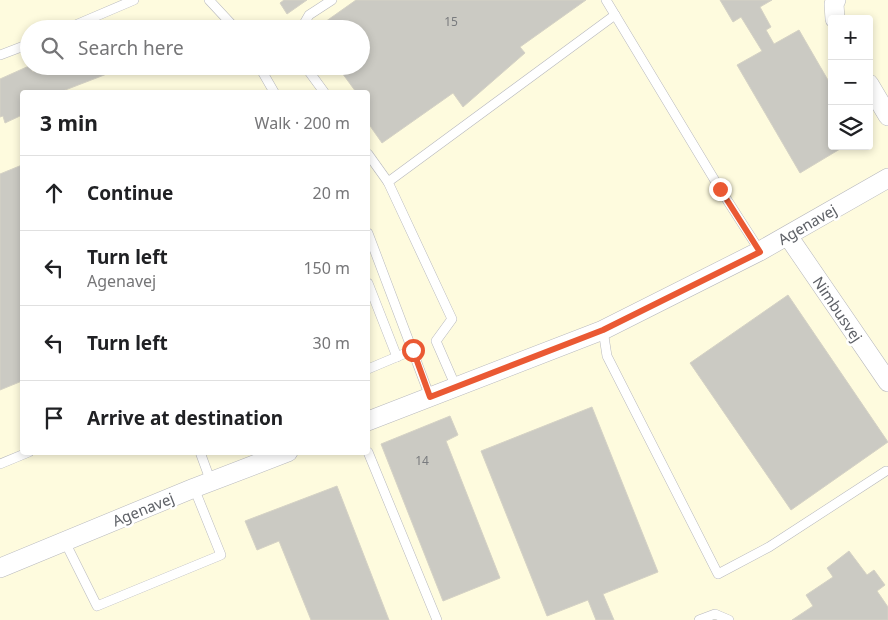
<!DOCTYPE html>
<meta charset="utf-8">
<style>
body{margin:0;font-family:"Noto Sans",sans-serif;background:#f2f2f2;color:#202124}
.controls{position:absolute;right:15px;top:15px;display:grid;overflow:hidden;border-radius:5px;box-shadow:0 2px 8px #0003}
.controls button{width:45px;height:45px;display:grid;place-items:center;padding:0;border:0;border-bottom:1px solid #e0e0e0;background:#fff;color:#202124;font:25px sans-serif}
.stop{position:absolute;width:15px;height:15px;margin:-11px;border:4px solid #ea5933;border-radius:50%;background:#fff}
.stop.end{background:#ea5933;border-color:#fff;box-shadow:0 1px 5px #0008}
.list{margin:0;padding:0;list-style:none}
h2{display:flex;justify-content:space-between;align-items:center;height:65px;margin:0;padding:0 20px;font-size:21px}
h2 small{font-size:16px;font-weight:400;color:#757577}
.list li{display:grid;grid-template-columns:32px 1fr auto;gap:15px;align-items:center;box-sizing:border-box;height:75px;padding:0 20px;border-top:1px solid #e0e0e0}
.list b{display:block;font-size:19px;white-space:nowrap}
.list p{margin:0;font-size:16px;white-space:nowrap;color:#757577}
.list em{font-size:16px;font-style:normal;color:#757577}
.icon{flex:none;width:28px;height:28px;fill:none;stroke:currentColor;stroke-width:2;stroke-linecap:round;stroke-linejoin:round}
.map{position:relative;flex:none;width:888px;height:620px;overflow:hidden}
.search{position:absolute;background:#fff;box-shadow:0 2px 8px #0003;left:20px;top:20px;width:350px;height:55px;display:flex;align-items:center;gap:12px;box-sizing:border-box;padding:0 18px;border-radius:28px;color:#757577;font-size:19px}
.panel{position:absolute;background:#fff;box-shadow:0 2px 8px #0003;left:20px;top:90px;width:350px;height:365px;border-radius:5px}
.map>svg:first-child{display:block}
.commercial{fill:#fefbde;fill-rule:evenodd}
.building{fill:#cbcac3;stroke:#d5d2c5}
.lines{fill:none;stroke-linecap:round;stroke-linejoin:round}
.lane-casing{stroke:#b7b8bd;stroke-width:10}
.street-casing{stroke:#b7b8bd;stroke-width:20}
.lane{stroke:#fff;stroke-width:9}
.street{stroke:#fff;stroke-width:19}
.route{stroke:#ea5933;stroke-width:6}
.labels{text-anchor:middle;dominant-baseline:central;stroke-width:5;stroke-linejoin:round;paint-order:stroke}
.number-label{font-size:12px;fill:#797b7e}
.street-label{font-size:15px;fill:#5e6167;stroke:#fff}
</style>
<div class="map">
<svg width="888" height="620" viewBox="0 0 888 620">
<rect width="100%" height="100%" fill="#f0efe7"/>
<path class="commercial" d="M 0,0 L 888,0 L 888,620 L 0,620 ZM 832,19 L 869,19 L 869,146 L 832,146 ZM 29,29 L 361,29 L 361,66 L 29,66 ZM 22,92 L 368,92 L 368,452 L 22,452 Z"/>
<g class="building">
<polygon points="284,0 307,0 287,14 280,3"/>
<polygon points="356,0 586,0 520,47 525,53 463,107 453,93 382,143 368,123 368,92 356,92 337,66 361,66 361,29 315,29"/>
<polygon points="720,0 772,0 760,7 771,27 766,30 774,44 799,30 832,87 832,146 845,146 800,173 737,65 762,51 741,17 733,22"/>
<polygon points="29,66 33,72 46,66 110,66 112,72 60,92 22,92 22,115 5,123 3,116 0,117 0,79"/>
<polygon points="22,165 22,381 0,390 0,174"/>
<polygon points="788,295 888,442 791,510 690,363"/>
<polygon points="592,407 658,572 603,594 614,620 596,620 588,600 547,616 481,451"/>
<polygon points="450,416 458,435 446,441 500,578 443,601 381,444"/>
<polygon points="337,486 389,620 311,620 279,541 257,550 245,521"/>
<polygon points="849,551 867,575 874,570 885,585 877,591 888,607 888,620 792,620 813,606 806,595 833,577 827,568"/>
</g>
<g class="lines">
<defs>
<g id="lane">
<polyline points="209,0 236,29"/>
<polyline points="606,0 720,189 760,251"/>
<polyline points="66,29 134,0"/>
<polyline points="301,29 309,15 332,0"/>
<polyline points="0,55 29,44"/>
<polyline points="259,66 274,92"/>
<polyline points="305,66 324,92"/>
<polyline points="368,154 388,182"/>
<polyline points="368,233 430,397"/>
<polyline points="368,283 397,357"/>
<polyline points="603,330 607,356 718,574 769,547 886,471"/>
<polyline points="368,369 413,350"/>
<polyline points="456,387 436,341 452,319 388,182 615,15"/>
<polyline points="200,452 211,482"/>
<polyline points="368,452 437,620"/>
<polyline points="0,464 29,452"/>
<polyline points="65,542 97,606 221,555 194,488"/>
<polyline points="699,620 715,614 729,620"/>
</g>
<g id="street">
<polyline points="835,19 834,4 836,0"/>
<polyline points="869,84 888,116"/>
<polyline points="788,236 888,382"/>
<polyline points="368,421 603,330 760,251 888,178"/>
<polyline points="0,568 194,488 288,452"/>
</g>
</defs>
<use href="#lane" class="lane-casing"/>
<use href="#street" class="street-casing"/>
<use href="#lane" class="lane"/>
<use href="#street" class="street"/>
</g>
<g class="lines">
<polyline class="route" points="413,350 430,397 603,330 760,252 720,189"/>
</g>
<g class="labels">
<g class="number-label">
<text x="451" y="21">15</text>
<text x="422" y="460">14</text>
</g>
<g class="street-label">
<text transform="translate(807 224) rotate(-30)">Agenavej</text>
<text transform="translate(838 309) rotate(56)">Nimbusvej</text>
<text transform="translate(143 509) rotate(-22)">Agenavej</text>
</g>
</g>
</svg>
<div class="controls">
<button>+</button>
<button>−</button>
<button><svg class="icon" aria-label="layers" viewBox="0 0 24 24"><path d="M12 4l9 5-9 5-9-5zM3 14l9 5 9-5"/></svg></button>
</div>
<div class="stop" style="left:413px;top:350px"></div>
<div class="stop end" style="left:720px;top:189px"></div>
<div class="search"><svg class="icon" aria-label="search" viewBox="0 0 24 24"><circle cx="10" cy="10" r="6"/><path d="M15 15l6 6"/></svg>Search here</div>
<section class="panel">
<h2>3 min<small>Walk · 200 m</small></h2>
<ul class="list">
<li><svg class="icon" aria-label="ahead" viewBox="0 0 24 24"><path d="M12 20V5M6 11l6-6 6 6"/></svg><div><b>Continue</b></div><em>20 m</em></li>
<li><svg class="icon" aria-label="left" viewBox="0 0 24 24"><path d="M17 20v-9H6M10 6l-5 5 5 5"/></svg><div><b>Turn left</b><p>Agenavej</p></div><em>150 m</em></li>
<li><svg class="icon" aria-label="left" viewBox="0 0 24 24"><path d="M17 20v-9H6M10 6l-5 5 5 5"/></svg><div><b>Turn left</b></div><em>30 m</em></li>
<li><svg class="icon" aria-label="arrive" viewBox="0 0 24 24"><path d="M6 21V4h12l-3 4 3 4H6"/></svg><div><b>Arrive at destination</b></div></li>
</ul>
</section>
</div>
